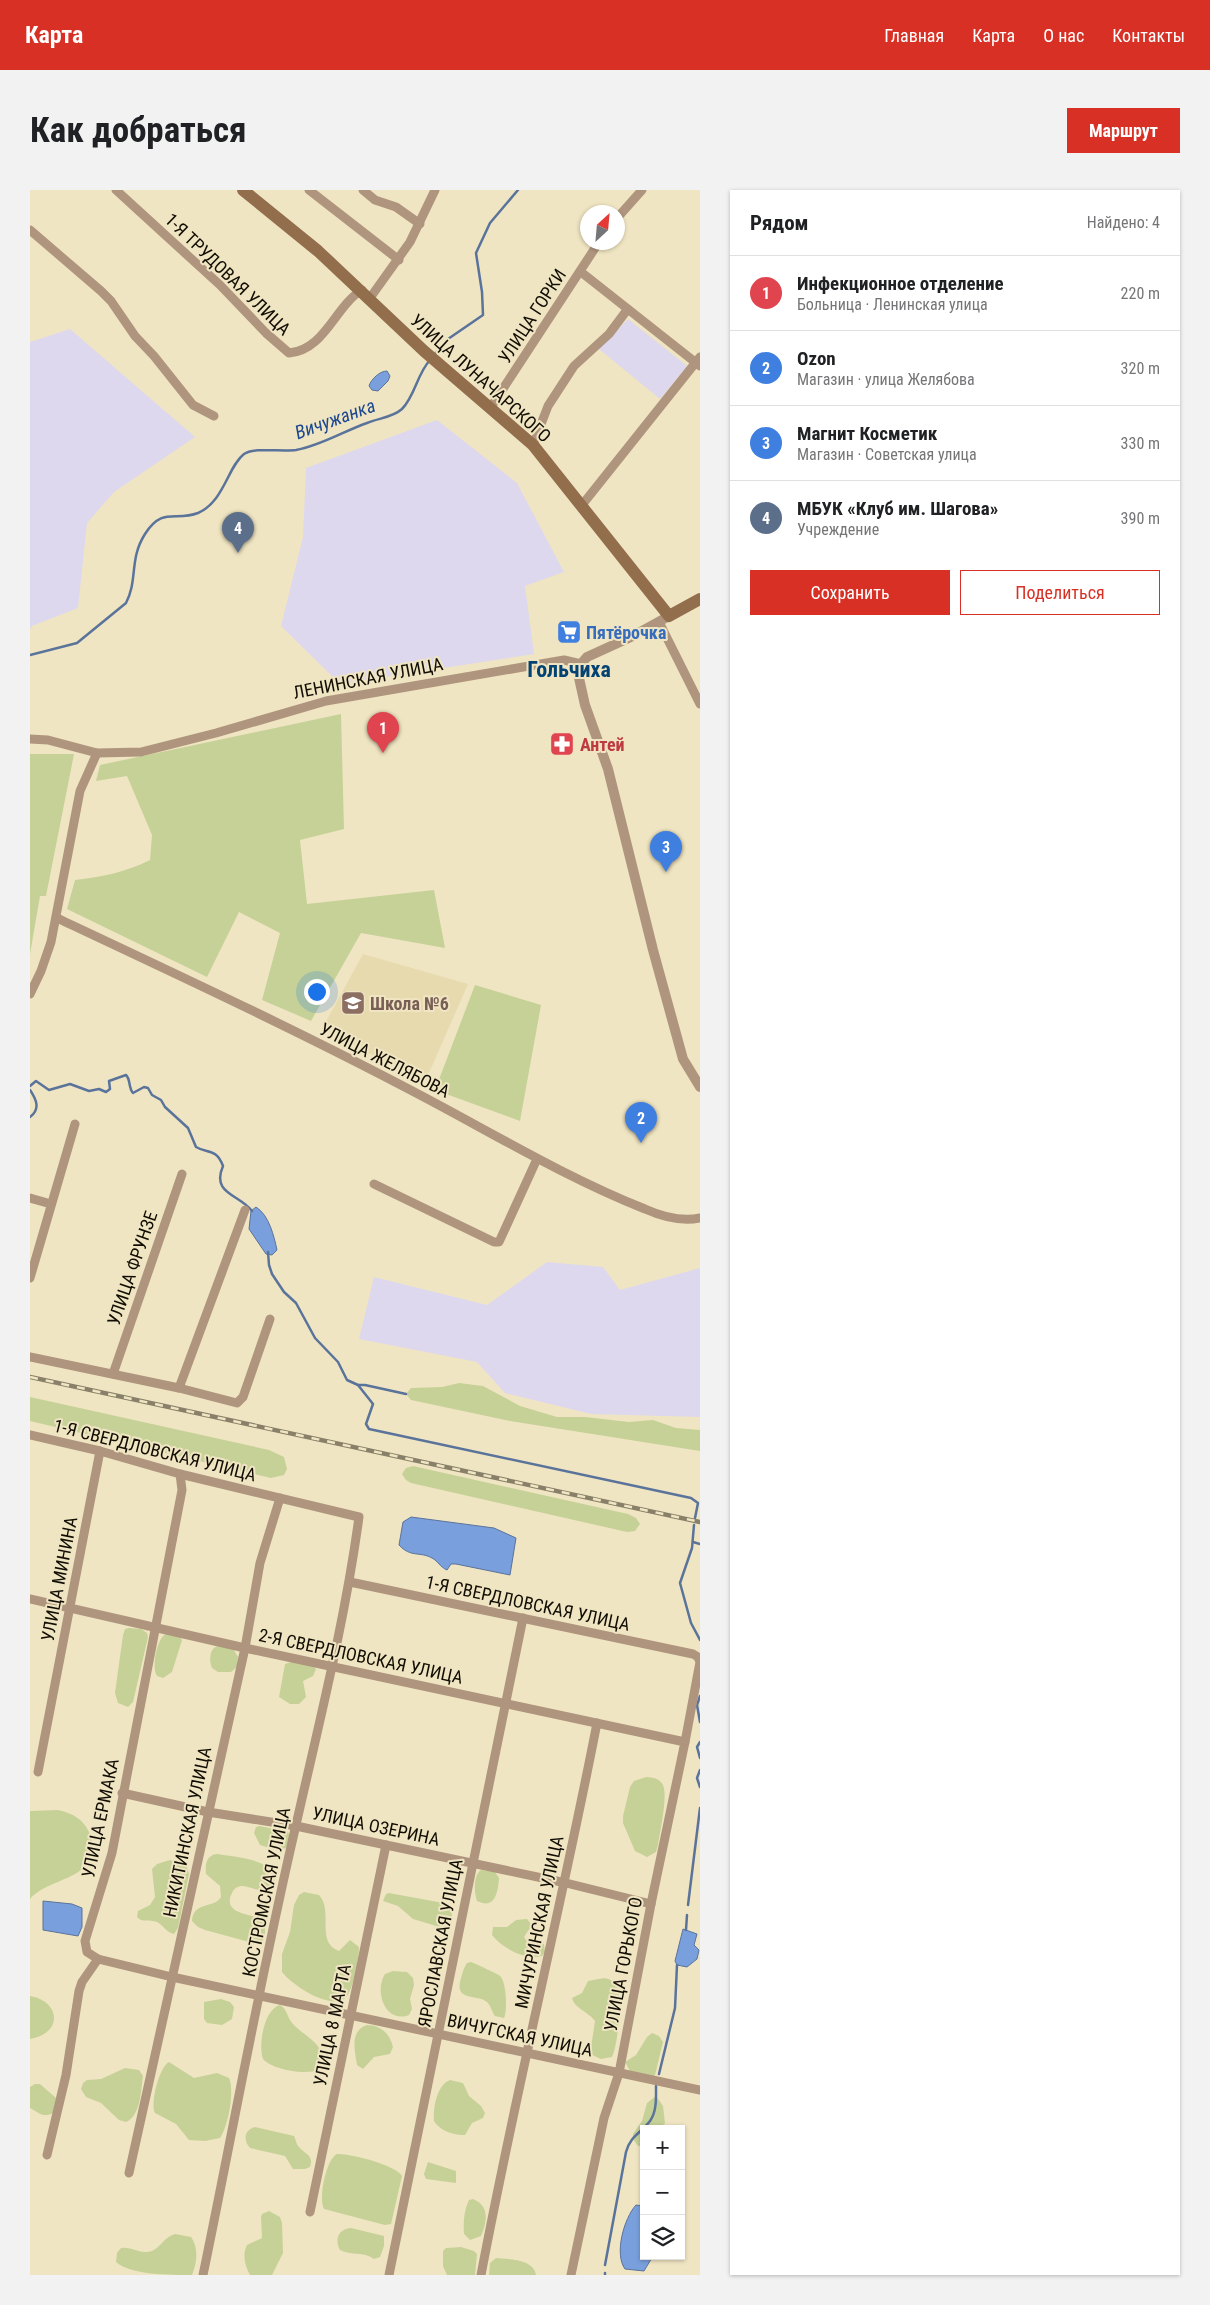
<!DOCTYPE html>
<html lang="ru">
<meta charset="utf-8">
<style>
body{margin:0;font-family:"Roboto Condensed",sans-serif;background:#f2f2f2;color:#202124}
.controls{position:absolute;right:15px;bottom:15px;display:grid;overflow:hidden;border-radius:0px;box-shadow:0 1px 4px #0004}
.controls button{width:45px;height:45px;display:grid;place-items:center;padding:0;border:0;border-bottom:1px solid #e0e0e0;background:#fff;color:#202124;font:25px sans-serif}
.compass{position:absolute;left:550px;top:15px;width:45px;height:45px;border-radius:50%;background:#fff;box-shadow:0 1px 4px #0004;rotate:26deg}
.you{position:absolute;left:286px;top:801px;width:18px;height:18px;margin:-12px;border:4px solid #fff;border-radius:50%;background:#1a73e8;box-shadow:0 0 0 8px #1a73e833}
.badge{display:grid;place-items:center;width:32px;height:32px;border-radius:50%;background:#d93025;color:#fff;font-size:16px;font-weight:700}
.pin{position:absolute;translate:-50% -41px;filter:drop-shadow(0 1px 2px #0008)}
.pin::after{content:'';position:absolute;top:26px;width:18px;height:15px;background:inherit;clip-path:polygon(0 0,100% 0,50% 100%)}
.list{margin:0;padding:0;list-style:none}
h2{display:flex;justify-content:space-between;align-items:center;height:65px;margin:0;padding:0 20px;font-size:21px}
h2 small{font-size:16px;font-weight:400;color:#757577}
.list li{display:grid;grid-template-columns:32px 1fr auto;gap:15px;align-items:center;box-sizing:border-box;height:75px;padding:0 20px;border-top:1px solid #e0e0e0}
.list b{display:block;font-size:19px;white-space:nowrap}
.list p{margin:0;font-size:16px;white-space:nowrap;color:#757577}
.list em{font-size:16px;font-style:normal;color:#757577}
.actions{display:flex;gap:10px;padding:15px 20px}
.actions a{flex:1;padding:11px 0;border:1px solid #d93025;border-radius:0px;text-align:center;font-size:18px;color:#d93025}
.actions .main{background:#d93025;color:#fff}
.icon{flex:none;width:28px;height:28px;fill:none;stroke:currentColor;stroke-width:2;stroke-linecap:round;stroke-linejoin:round}
.map{position:relative;flex:none;width:670px;height:2085px;overflow:hidden;border-radius:0px}
header{display:flex;align-items:center;gap:30px;box-sizing:border-box;height:70px;padding:0 25px;background:#d93025;color:#fff}
header strong{font-size:24px}
nav{display:flex;gap:28px;margin-inline-start:auto;font-size:18px}
.intro{display:flex;align-items:center;justify-content:space-between;box-sizing:border-box;height:120px;padding:0 30px}
h1{margin:0;font-size:35px}
.button{padding:12px 22px;border-radius:0px;background:#d93025;color:#fff;font-size:18px;font-weight:700}
main{display:flex;gap:30px;padding:0 30px}
aside{flex:1;background:#fff;border-radius:0px;box-shadow:0 1px 4px #0004}
.map>svg:first-child{display:block}
.built{fill:#e7daaf}
.industrial{fill:#ddd8ee}
.green{fill:#c6d197}
.water{fill:#799fdc;stroke:#5a739b}
.lines{fill:none;stroke-linecap:round;stroke-linejoin:round}
.stream{stroke:#5a739b;stroke-width:2.5}
.minor{stroke:#af957e;stroke-width:9}
.tertiary{stroke:#af957e;stroke-width:10}
.secondary{stroke:#936e4c;stroke-width:12}
.rail-casing{stroke:#888069;stroke-width:4.5}
.rail{stroke:#f0e5c2;stroke-width:2.5;stroke-dasharray:8;stroke-linecap:butt}
.labels{text-anchor:middle;dominant-baseline:central;stroke-width:4;stroke-linejoin:round;paint-order:stroke}
.street-label{font-size:18px;fill:#110d03;stroke:#f0e5c2}
.shop-label{font-size:18px;font-weight:bold;fill:#366cbe;stroke:#f0e5c2;text-anchor:start}
.health-label{font-size:18px;font-weight:bold;fill:#be3a42;stroke:#f0e5c2;text-anchor:start}
.education-label{font-size:18px;font-weight:bold;fill:#785e54;stroke:#f0e5c2;text-anchor:start}
.water-label{font-size:19px;font-style:italic;fill:#1b4890;stroke:#f0e5c2}
.district-label{font-size:22px;font-weight:bold;fill:#034272;stroke:#f0e5c2}
</style>
<header>
<strong>Карта</strong>
<nav><a>Главная</a><a>Карта</a><a>О нас</a><a>Контакты</a></nav>
</header>
<div class="intro"><h1>Как добраться</h1><a class="button">Маршрут</a></div>
<main>
<div class="map">
<svg width="670" height="2085" viewBox="0 0 670 2085">
<rect width="100%" height="100%" fill="#f0e5c2"/>
<polygon class="built" points="333,764 438,794 395,892 292,839"/>
<g class="industrial">
<polygon points="598,129 657,176 630,209 569,159"/>
<polygon points="40,139 165,247 84,302 57,333 48,418 2,436 0,439 0,152"/>
<polygon points="407,230 487,293 534,382 495,396 504,464 310,494 251,436 273,347 276,278"/>
<polygon points="517,1072 573,1077 590,1100 670,1078 670,1227 561,1224 475,1203 447,1172 329,1149 344,1087 457,1115"/>
</g>
<g class="green">
<path d="M 311,524 L 314,639 L 270,650 L 277,714 L 404,700 L 415,758 L 331,743 L 281,831 L 232,810 L 250,743 L 209,722 L 177,787 L 37,719 L 45,690 C 72,687 96,682 120,670 L 122,645 L 97,586 L 66,591 L 70,575 Z"/>
<polygon points="0,564 44,564 16,706 10,706 0,764"/>
<polygon points="445,795 511,815 490,931 405,900"/>
<polygon points="429,1193 453,1196 490,1216 527,1227 555,1227 599,1232 623,1230 646,1238 670,1240 670,1261 480,1231 381,1210 376,1204 381,1198 412,1197"/>
<polygon points="0,1207 239,1260 254,1267 257,1279 254,1285 241,1288 0,1231"/>
<polygon points="383,1276 598,1324 606,1328 610,1334 605,1341 597,1342 381,1293 376,1290 372,1284 376,1278"/>
<polygon points="99,1438 111,1439 117,1443 118,1447 103,1512 98,1517 88,1513 85,1503 93,1445 95,1439"/>
<path d="M 136,1444 L 150,1447 L 152,1450 L 142,1482 L 133,1488 L 127,1486 C 121,1477 127,1448 136,1444 Z"/>
<path d="M 188,1456 L 202,1457 L 208,1467 L 207,1477 L 201,1482 L 188,1482 L 182,1478 C 179,1471 179,1458 188,1456 Z"/>
<polygon points="261,1472 283,1476 286,1479 283,1486 273,1491 276,1507 269,1514 260,1514 249,1507 255,1474"/>
<path d="M 616,1587 C 623,1587 630,1589 633,1595 C 638,1606 630,1642 628,1655 L 626,1662 L 617,1667 L 605,1661 L 593,1633 L 593,1626 L 600,1597 L 604,1591 Z"/>
<path d="M 28,1620 C 42,1623 53,1629 59,1642 C 79,1689 19,1686 0,1709 L 0,1621 Z"/>
<polygon points="230,1636 258,1642 260,1646 257,1658 246,1660 230,1655 224,1643 226,1637"/>
<path d="M 187,1664 C 204,1667 250,1669 244,1694 L 237,1701 C 228,1702 220,1696 211,1696 C 206,1697 204,1699 202,1703 C 191,1725 223,1724 235,1730 L 235,1745 L 232,1753 L 223,1753 L 175,1740 L 168,1737 L 162,1731 C 163,1711 184,1719 191,1707 L 190,1696 L 176,1684 C 175,1675 176,1665 187,1664 Z"/>
<path d="M 140,1670 L 156,1675 L 159,1684 L 148,1738 L 144,1744 C 137,1743 134,1736 127,1732 C 119,1729 112,1733 107,1727 L 108,1721 L 120,1715 L 125,1707 L 122,1679 L 127,1674 Z"/>
<path d="M 451,1680 L 465,1682 L 469,1688 C 468,1702 465,1720 447,1711 C 444,1702 443,1686 451,1680 Z"/>
<path d="M 274,1702 L 289,1705 C 304,1721 285,1752 309,1761 L 320,1750 L 329,1757 C 329,1767 323,1804 314,1809 C 298,1819 262,1795 252,1782 L 252,1764 L 260,1742 L 264,1715 L 269,1705 Z"/>
<polygon points="359,1703 419,1714 422,1725 420,1735 413,1738 383,1729 368,1716 353,1711 356,1704"/>
<path d="M 497,1729 L 502,1735 L 494,1747 L 499,1754 L 510,1752 L 514,1754 L 515,1762 L 512,1766 C 496,1771 472,1758 462,1745 L 463,1737 L 477,1737 L 486,1730 Z"/>
<path d="M 441,1772 C 446,1774 466,1783 470,1786 C 476,1790 478,1821 474,1828 L 465,1826 C 462,1822 461,1816 457,1812 C 447,1804 426,1811 430,1792 C 432,1785 433,1779 437,1773 Z"/>
<path d="M 363,1781 L 377,1782 L 383,1788 L 384,1795 L 380,1809 L 382,1819 L 379,1825 C 355,1834 344,1801 355,1784 Z"/>
<path d="M 574,1788 C 579,1789 584,1790 587,1796 C 592,1809 588,1855 582,1867 L 571,1869 L 560,1864 L 565,1831 C 560,1823 544,1818 542,1808 L 552,1803 L 558,1791 Z"/>
<path d="M 0,1806 C 30,1811 34,1843 0,1849 Z"/>
<polygon points="191,1809 200,1812 204,1817 202,1829 192,1835 177,1833 174,1829 174,1812"/>
<path d="M 250,1815 C 258,1820 257,1828 263,1834 C 274,1846 292,1852 293,1870 L 289,1880 C 274,1885 243,1880 233,1869 C 228,1855 234,1819 250,1815 Z"/>
<path d="M 337,1835 C 351,1835 360,1844 363,1857 L 360,1864 L 344,1867 L 333,1879 L 327,1875 C 325,1861 319,1841 337,1835 Z"/>
<polygon points="622,1843 629,1846 633,1852 625,1885 623,1887 600,1881 595,1872 606,1865 617,1847"/>
<path d="M 139,1872 L 164,1888 L 187,1883 L 199,1888 C 205,1901 198,1937 190,1948 L 175,1951 L 159,1950 L 146,1934 L 125,1923 C 120,1914 129,1877 139,1872 Z"/>
<path d="M 95,1878 L 109,1880 L 113,1886 C 111,1899 111,1926 96,1932 L 89,1930 L 71,1913 L 56,1907 L 51,1899 L 53,1893 L 57,1890 L 71,1889 Z"/>
<path d="M 420,1890 L 433,1893 L 439,1906 L 451,1916 L 455,1923 L 453,1928 L 442,1933 L 435,1945 C 424,1946 409,1940 404,1931 C 403,1917 407,1895 420,1890 Z"/>
<path d="M 5,1894 L 10,1894 L 26,1908 L 23,1923 C 13,1928 9,1923 0,1918 L 0,1897 Z"/>
<polygon points="626,1906 633,1916 635,1933 629,1939 614,1939 614,1956 608,1956 603,1949 603,1944 612,1931 617,1913"/>
<path d="M 225,1937 L 264,1946 C 266,1950 266,1954 269,1957 C 276,1965 284,1965 280,1977 L 275,1979 L 263,1979 L 255,1966 L 220,1958 C 213,1950 214,1940 225,1937 Z"/>
<path d="M 307,1964 C 319,1963 366,1975 372,1986 L 361,2034 L 355,2035 L 294,2019 C 288,2009 296,1969 307,1964 Z"/>
<polygon points="398,1972 426,1981 426,1993 396,1989 394,1984"/>
<path d="M 443,2009 C 460,2016 457,2032 451,2046 L 440,2050 L 434,2044 C 433,2033 434,2020 439,2010 Z"/>
<path d="M 239,2021 L 250,2027 L 252,2033 L 253,2063 L 242,2085 L 220,2085 C 215,2076 212,2065 217,2055 L 232,2048 L 231,2027 L 232,2024 Z"/>
<path d="M 321,2038 L 354,2046 L 354,2056 L 350,2067 L 344,2069 C 333,2061 321,2066 310,2060 C 304,2048 309,2039 321,2038 Z"/>
<path d="M 145,2044 L 161,2047 C 169,2058 167,2073 162,2085 C 140,2085 100,2085 86,2072 L 87,2063 L 91,2058 C 101,2056 112,2065 122,2061 C 132,2056 134,2047 145,2044 Z"/>
<polygon points="431,2057 444,2061 447,2064 445,2085 417,2085 413,2076 413,2061 416,2058"/>
<path d="M 466,2068 C 479,2069 504,2069 506,2085 L 459,2085 L 460,2073 Z"/>
</g>
<g class="water">
<path d="M 357,181 L 360,186 L 358,191 L 348,201 L 342,200 L 339,196 C 341,189 350,181 357,181 Z"/>
<path d="M 226,1017 C 239,1025 244,1046 247,1060 L 242,1065 L 236,1064 L 219,1039 L 221,1021 Z"/>
<path d="M 381,1327 L 464,1338 L 486,1348 L 480,1385 L 426,1374 L 421,1374 L 417,1380 C 410,1377 408,1371 402,1368 C 389,1361 381,1368 369,1355 L 373,1332 Z"/>
<polygon points="13,1711 42,1714 52,1718 52,1737 48,1746 13,1740"/>
<polygon points="653,1739 667,1744 664,1755 669,1760 667,1769 657,1777 647,1775 645,1771"/>
<path d="M 606,2015 L 614,2016 L 614,2066 L 623,2066 L 614,2081 L 595,2079 C 584,2064 594,2028 606,2015 Z"/>
</g>
<g class="lines">
<g class="stream">
<polyline points="405,164 418,149 453,125 452,102 446,63 460,33 488,0"/>
<path d="M 0,465 L 47,453 L 96,413 C 108,390 99,369 115,344 C 133,316 145,332 168,323 C 194,312 198,276 214,264 C 224,257 251,262 266,260 C 290,256 314,241 337,233 C 348,228 362,228 372,219 C 385,206 387,184 400,170"/>
<path d="M 0,896 L 6,891 L 19,900 L 40,894 L 59,901 L 69,899 L 76,902 L 80,899 L 79,891 L 96,885 C 101,890 98,897 103,903 L 114,897 L 118,898 L 122,905 L 131,910 L 135,917 L 158,938 L 166,957 C 178,964 186,958 193,976 C 181,1004 209,1004 222,1021"/>
<path d="M 0,900 C 6,909 11,919 0,927"/>
<polyline points="238,1062 239,1075 242,1084 254,1102 266,1113 285,1148 308,1172 317,1190 328,1195 343,1214 336,1234 339,1239 661,1308 668,1313 665,1328"/>
<polyline points="328,1195 335,1195 376,1204"/>
<polyline points="664,1335 662,1358 650,1393 661,1433 670,1450"/>
<polyline points="663,1352 670,1354"/>
<polyline points="670,1506 667,1515 670,1532"/>
<polyline points="670,1552 667,1557 670,1568"/>
<polyline points="670,1580 667,1588 670,1597"/>
<polyline points="658,1715 670,1618"/>
<polyline points="656,1740 657,1725"/>
<polyline points="629,1884 645,1818 647,1775"/>
<path d="M 575,2075 L 596,1962 C 600,1946 611,1943 620,1931 C 627,1921 626,1907 626,1896"/>
<polyline points="575,2085 575,2083"/>
</g>
<g class="minor">
<path d="M 86,0 L 190,95 L 236,143 L 259,163 C 295,160 305,116 332,100"/>
<polyline points="279,0 369,70"/>
<polyline points="333,0 345,10 366,17 390,34"/>
<polyline points="588,27 612,0"/>
<polyline points="0,40 71,101 81,111 105,146 124,166 163,215 184,226"/>
<polyline points="551,82 670,176"/>
<polyline points="340,108 380,52 405,0"/>
<polyline points="461,217 569,52"/>
<polyline points="503,255 518,216 544,176 579,144 597,120"/>
<polyline points="552,315 670,167"/>
<polyline points="629,432 670,514"/>
<polyline points="0,549 18,550 67,563 111,562 186,543 296,511 534,470 551,474"/>
<path d="M 27,728 C 148,785 271,842 390,905 C 464,944 537,988 615,1019 C 633,1027 651,1032 670,1028"/>
<polyline points="0,804 11,781 21,752 50,601 67,563"/>
<polyline points="344,994 464,1052 469,1052 507,969"/>
<polyline points="0,1008 21,1014"/>
<polyline points="0,1088 45,934"/>
<polyline points="0,1167 149,1198 207,1213 213,1207 240,1129"/>
<polyline points="83,1184 152,984"/>
<polyline points="149,1198 215,1020"/>
<path d="M 0,1245 L 70,1261 L 150,1284 L 329,1327 C 315,1431 289,1533 266,1635 C 231,1784 204,1935 173,2085"/>
<polyline points="320,1392 663,1464 668,1467 670,1472 655,1552 621,1714 589,1883 574,1928 541,2085"/>
<polyline points="0,1409 215,1458 655,1552"/>
<polyline points="8,1582 70,1261"/>
<polyline points="92,1603 178,1622 266,1636 536,1693 621,1714"/>
<polyline points="68,1769 142,1787 670,1900"/>
<polyline points="17,1965 36,1885 49,1801 52,1792 68,1769 57,1762 55,1751 82,1663 152,1300 150,1284"/>
<polyline points="99,1983 215,1458 230,1373 250,1308"/>
<polyline points="280,2022 356,1655"/>
<polyline points="359,2085 493,1428"/>
<path d="M 451,2085 C 486,1900 531,1718 567,1533"/>
</g>
<polyline class="tertiary" points="639,426 603,446 557,467 551,474 549,488 555,515 578,579 623,760 653,869 670,897"/>
<polyline class="secondary" points="213,0 288,61 394,161 503,255 639,426 670,409"/>
<defs>
<polyline id="rail" points="0,1187 670,1332"/>
</defs>
<use href="#rail" class="rail-casing"/>
<use href="#rail" class="rail"/>
</g>
<defs>
<symbol id="supermarket-square" viewBox="-11 -11 22 22"><rect x="-9" y="-9" width="18" height="18" rx="4" fill="#3f7fe0" stroke="#f0e5c2"/><path d="M-6-5.5h2.5l.6 2H6L4.5 2H-2.5L-4.4-4H-6ZM-1.5 3.2a1.3 1.3 0 1 0 .1 0ZM3 3.2a1.3 1.3 0 1 0 .1 0Z" fill="#fff"/></symbol>
<symbol id="pharmacy-square" viewBox="-11 -11 22 22"><rect x="-9" y="-9" width="18" height="18" rx="4" fill="#e0444e" stroke="#f0e5c2"/><path d="M-2-6h4v4h4v4h-4v4h-4v-4h-4v-4h4Z" fill="#fff"/></symbol>
<symbol id="school-square" viewBox="-11 -11 22 22"><rect x="-9" y="-9" width="18" height="18" rx="4" fill="#8d6e63" stroke="#f0e5c2"/><path d="M0-5L7-2L0 1L-7-2ZM-4 1L0 2.5L4 1V4Q0 6-4 4Z" fill="#fff"/></symbol>
</defs>
<g fill-rule="evenodd">
<use href="#supermarket-square" x="525" y="428" width="28" height="28"/>
<use href="#pharmacy-square" x="518" y="540" width="28" height="28"/>
<use href="#school-square" x="309" y="799" width="28" height="28"/>
</g>
<g class="labels">
<g class="street-label">
<text transform="translate(198 84) rotate(44)">1-Я ТРУДОВАЯ УЛИЦА</text>
<text transform="translate(502 126) rotate(-57)">УЛИЦА ГОРКИ</text>
<text transform="translate(451 188) rotate(42)">УЛИЦА ЛУНАЧАРСКОГО</text>
<text transform="translate(338 488) rotate(-11)">ЛЕНИНСКАЯ УЛИЦА</text>
<text transform="translate(355 870) rotate(27)">УЛИЦА ЖЕЛЯБОВА</text>
<text transform="translate(102 1078) rotate(-71)">УЛИЦА ФРУНЗЕ</text>
<text transform="translate(125 1260) rotate(14)">1-Я СВЕРДЛОВСКАЯ УЛИЦА</text>
<text transform="translate(29 1389) rotate(-79)">УЛИЦА МИНИНА</text>
<text transform="translate(498 1413) rotate(12)">1-Я СВЕРДЛОВСКАЯ УЛИЦА</text>
<text transform="translate(331 1466) rotate(12)">2-Я СВЕРДЛОВСКАЯ УЛИЦА</text>
<text transform="translate(70 1628) rotate(-78)">УЛИЦА ЕРМАКА</text>
<text transform="translate(346 1636) rotate(12)">УЛИЦА ОЗЕРИНА</text>
<text transform="translate(157 1642) rotate(-78)">НИКИТИНСКАЯ УЛИЦА</text>
<text transform="translate(236 1702) rotate(-78)">КОСТРОМСКАЯ УЛИЦА</text>
<text transform="translate(509 1732) rotate(-78)">МИЧУРИНСКАЯ УЛИЦА</text>
<text transform="translate(410 1753) rotate(-79)">ЯРОСЛАВСКАЯ УЛИЦА</text>
<text transform="translate(593 1774) rotate(-79)">УЛИЦА ГОРЬКОГО</text>
<text transform="translate(302 1835) rotate(-78)">УЛИЦА 8 МАРТА</text>
<text transform="translate(490 1845) rotate(12)">ВИЧУГСКАЯ УЛИЦА</text>
</g>
<g class="shop-label">
<text x="556" y="442">Пятёрочка</text>
</g>
<g class="health-label">
<text x="550" y="554">Антей</text>
</g>
<g class="education-label">
<text x="340" y="813">Школа №6</text>
</g>
<g class="water-label">
<text transform="translate(305 229) rotate(-20)">Вичужанка</text>
</g>
<g class="district-label">
<text x="539" y="479">Гольчиха</text>
</g>
</g>
</svg>
<div class="controls">
<button>+</button>
<button>−</button>
<button><svg class="icon" aria-label="layers" viewBox="0 0 24 24"><path d="M12 4l9 5-9 5-9-5zM3 14l9 5 9-5"/></svg></button>
</div>
<svg class="compass" viewBox="-18 -18 36 36"><path d="M0-13l5 13h-10z" fill="#e53935"/><path d="M0 13l5-13h-10z" fill="#757577"/></svg>
<div class="you"></div>
<div class="pin badge" style="left:353px;top:563px;background:#e0444e">1</div>
<div class="pin badge" style="left:611px;top:953px;background:#3f7fe0">2</div>
<div class="pin badge" style="left:636px;top:682px;background:#3f7fe0">3</div>
<div class="pin badge" style="left:208px;top:363px;background:#5c6f8a">4</div>
</div>
<aside>
<h2>Рядом<small>Найдено: 4</small></h2>
<ul class="list">
<li><span class="badge" style="background:#e0444e">1</span><div><b>Инфекционное отделение</b><p>Больница · Ленинская улица</p></div><em>220 m</em></li>
<li><span class="badge" style="background:#3f7fe0">2</span><div><b>Ozon</b><p>Магазин · улица Желябова</p></div><em>320 m</em></li>
<li><span class="badge" style="background:#3f7fe0">3</span><div><b>Магнит Косметик</b><p>Магазин · Советская улица</p></div><em>330 m</em></li>
<li><span class="badge" style="background:#5c6f8a">4</span><div><b>МБУК «Клуб им. Шагова»</b><p>Учреждение</p></div><em>390 m</em></li>
</ul>
<div class="actions"><a class="main">Сохранить</a><a>Поделиться</a></div>
</aside>
</main>
